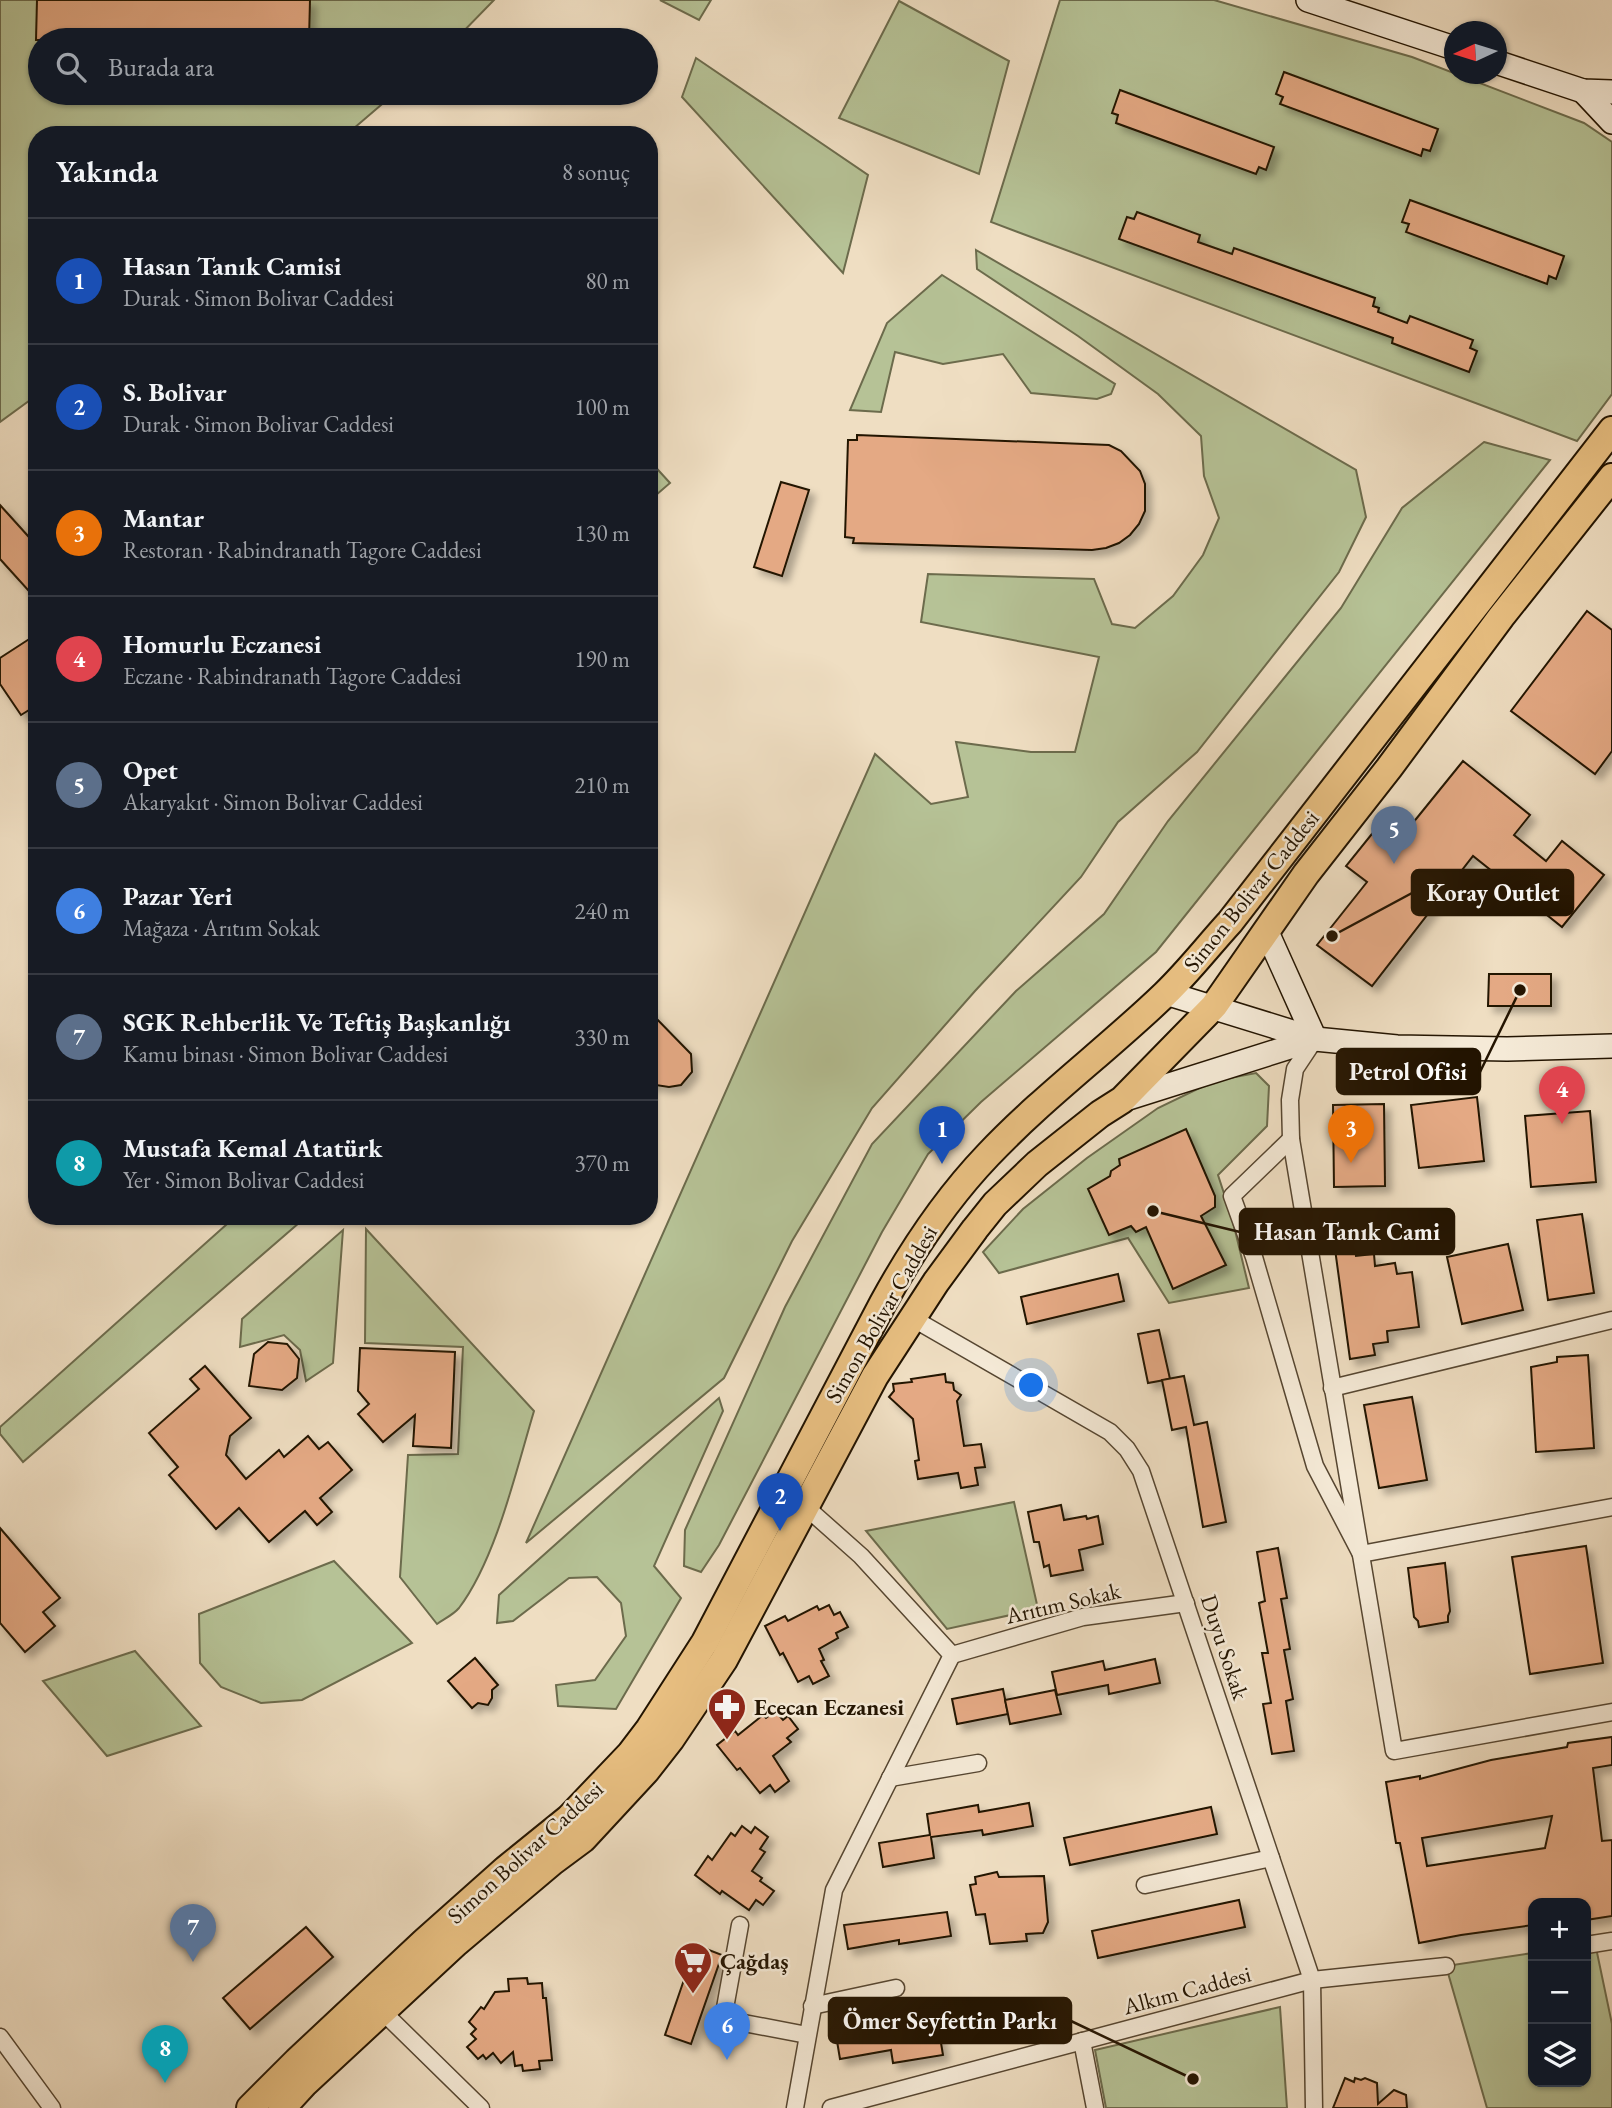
<!DOCTYPE html>
<html lang="tr">
<meta charset="utf-8">
<style>
body{margin:0;font-family:"EB Garamond",serif;background:#242831;color:#f1f3f6}
.controls{position:absolute;right:21px;bottom:21px;display:grid;overflow:hidden;border-radius:14px;box-shadow:0 2px 5px #0004}
.controls button{width:63px;height:63px;display:grid;place-items:center;padding:0;border:0;border-bottom:2px solid #363941;background:#171b24;color:#f1f3f6;font:35px sans-serif}
.compass{position:absolute;left:1444px;top:21px;width:63px;height:63px;border-radius:50%;background:#171b24;box-shadow:0 2px 5px #0004;rotate:266deg}
.you{position:absolute;left:1032px;top:1386px;width:24px;height:24px;margin:-18px;border:5px solid #fff;border-radius:50%;background:#1a73e8;box-shadow:0 0 0 10px #1a73e833}
.badge{display:grid;place-items:center;width:46px;height:46px;border-radius:50%;background:#c59692;color:#fff;font-size:23px;font-weight:700}
.pin{position:absolute;translate:-50% -58px;filter:drop-shadow(0 2px 4px #0008)}
.pin::after{content:'';position:absolute;top:37px;width:24px;height:21px;background:inherit;clip-path:polygon(0 0,100% 0,50% 100%)}
.list{margin:0;padding:0;list-style:none}
h2{display:flex;justify-content:space-between;align-items:center;height:91px;margin:0;padding:0 28px;font-size:30px}
h2 small{font-size:23px;font-weight:400;color:#9ea1a6}
.list li{display:grid;grid-template-columns:46px 1fr auto;gap:21px;align-items:center;box-sizing:border-box;height:126px;padding:0 28px;border-top:2px solid #363941}
.list b{display:block;font-size:26px;white-space:nowrap}
.list p{margin:0;font-size:23px;white-space:nowrap;color:#9ea1a6}
.list em{font-size:23px;font-style:normal;color:#9ea1a6}
.icon{flex:none;width:38px;height:38px;fill:none;stroke:currentColor;stroke-width:2;stroke-linecap:round;stroke-linejoin:round}
.map{position:relative;flex:none;width:1612px;height:2108px;overflow:hidden}
.search{position:absolute;background:#171b24;box-shadow:0 2px 5px #0004;left:28px;top:28px;width:630px;height:77px;display:flex;align-items:center;gap:18px;box-sizing:border-box;padding:0 24px;border-radius:38px;color:#9ea1a6;font-size:26px}
.panel{position:absolute;background:#171b24;box-shadow:0 2px 5px #0004;left:28px;top:126px;width:630px;height:1099px;border-radius:28px}
.map>svg:first-child{display:block}
.green{fill:#b6c296;stroke:#6c6b4c;stroke-width:2}
.building{fill:#e4a984;stroke:#231401;stroke-width:2;fill-rule:evenodd;filter:url(#shadow)}
.lines{fill:none;stroke-linecap:round;stroke-linejoin:round}
.street-casing{stroke:#564631;stroke-width:19}
.secondary-casing{stroke:#231401;stroke-width:26}
.primary-casing{stroke:#231401;stroke-width:30}
.street{stroke:#f5ead7;stroke-width:16}
.secondary{stroke:#f5ead7;stroke-width:23}
.primary{stroke:#e8bf81;stroke-width:26}
.labels{text-anchor:middle;dominant-baseline:central;stroke-width:5;stroke-linejoin:round;paint-order:stroke}
.street-label{font-size:23px;fill:#231401;stroke:#f5ead7}
.poi-label{font-size:23px;font-weight:bold;fill:#231401;stroke:#f5ead7;text-anchor:start}
.leader{fill:none;stroke:#231401;stroke-width:2.5}
.callout-dot{fill:#231401;stroke:#f5ead7;stroke-width:2.5}
.callout{fill:#231401;stroke:#231401;stroke-width:2.5}
.callout-label{font-size:24px;text-anchor:middle;font-weight:bold;fill:#fff}
</style>
<div class="map">
<svg width="1612" height="2108" viewBox="0 0 1612 2108">
<defs>
<filter id="shadow"><feDropShadow dx="6" dy="6" stdDeviation="3.5" flood-color="#0004"/></filter>
</defs>
<rect width="100%" height="100%" fill="#efdec2"/>
<filter id="stains"><feTurbulence type="fractalNoise" baseFrequency=".00286" numOctaves="4"/><feColorMatrix values="0 0 0 0 .2 0 0 0 0 .09 0 0 0 0 .02 0 0 0 .5 -.17"/></filter>
<radialGradient id="worn" r=".72"><stop offset=".6" stop-color="#630" stop-opacity="0"/><stop offset="1" stop-color="#630" stop-opacity=".3"/></radialGradient>
<g class="green">
<polygon points="0,0 494,0 455,40 40,40 40,93 395,93 346,135 37,135 37,395 0,422"/>
<polygon points="660,0 711,0 699,20"/>
<polygon points="1060,0 1214,0 1412,57 1584,123 1612,142 1612,394 1577,441 991,222"/>
<polygon points="899,1 1009,61 979,174 839,118"/>
<polygon points="696,58 868,175 843,273 682,97"/>
<polygon points="976,250 1356,470 1366,517 1339,572 1197,752 1118,822 1081,877 975,991 872,1108 792,1241 724,1378 526,1543 875,754 931,804 968,797 956,742 1031,752 1075,752 1099,657 921,622 928,574 1094,579 1112,624 1135,628 1173,596 1203,555 1219,518 1204,476 1201,436 1158,394 1078,336 977,269"/>
<polygon points="942,275 1115,384 1111,394 1097,399 1031,393 1003,354 943,364 895,352 881,412 850,410 887,323"/>
<polygon points="1484,442 1550,460 1156,952 981,1102 928,1154 882,1232 719,1545 701,1572 684,1566 685,1530 785,1307 872,1144 1016,991 1104,914 1168,821 1341,608 1402,508"/>
<polygon points="649,460 670,483 649,501"/>
<polygon points="1256,1073 1269,1086 1267,1126 1218,1175 1232,1218 1249,1288 1169,1303 1128,1238 999,1273 983,1252 1023,1209 1087,1158 1158,1108 1214,1081"/>
<polygon points="236,1216 307,1216 23,1462 0,1434 0,1427"/>
<path d="M 366,1229 L 534,1411 C 516,1471 496,1559 459,1608 C 453,1615 444,1619 437,1624 L 400,1577 L 408,1455 L 458,1454 L 463,1347 L 365,1343 Z"/>
<polygon points="343,1230 333,1363 306,1381 300,1350 284,1335 240,1347 242,1319"/>
<polygon points="719,1398 723,1411 654,1566 681,1598 616,1709 558,1706 556,1685 595,1680 626,1636 621,1603 597,1577 569,1578 513,1621 497,1623 499,1595"/>
<polygon points="1014,1502 1038,1609 947,1629 866,1531"/>
<polygon points="334,1561 412,1643 302,1700 261,1703 221,1687 200,1663 199,1614"/>
<polygon points="135,1651 201,1726 107,1756 43,1681"/>
<polygon points="1595,1943 1612,2024 1612,2108 1487,2108 1446,1966 1533,1953 1533,2082 1586,2082 1586,1945"/>
<polygon points="1280,2007 1287,2108 1106,2108 1095,2050"/>
</g>
<g class="building">
<polygon points="37,0 310,0 309,40 36,40"/>
<polygon points="1284,72 1438,129 1430,151 1423,149 1421,156 1280,104 1283,97 1276,94"/>
<polygon points="1120,90 1274,147 1266,170 1259,167 1256,174 1116,123 1118,115 1112,113"/>
<polygon points="1410,200 1564,256 1556,279 1549,276 1547,284 1406,232 1409,224 1402,222"/>
<polygon points="1137,212 1200,235 1198,242 1232,254 1234,248 1375,298 1373,306 1379,308 1378,312 1407,323 1410,316 1473,340 1470,348 1477,351 1469,372 1392,343 1393,338 1119,239 1127,217 1134,219"/>
<polygon points="857,435 1109,445 1121,451 1140,471 1145,484 1145,511 1139,524 1130,535 1119,543 1106,548 1092,550 853,543 854,538 845,537 848,440 857,440"/>
<polygon points="781,482 809,490 782,576 754,567"/>
<polygon points="0,505 37,546 37,600 0,559"/>
<polygon points="1587,611 1612,630 1612,751 1595,774 1511,711"/>
<polygon points="37,634 37,705 21,715 0,684 0,658"/>
<polygon points="1463,761 1530,815 1514,835 1546,861 1562,841 1604,875 1562,927 1473,856 1372,986 1317,945 1367,882 1346,866 1392,809 1412,824"/>
<polygon points="1489,974 1551,974 1551,1006 1488,1006"/>
<polygon points="649,1011 691,1054 692,1072 681,1085 669,1087 649,1084"/>
<polygon points="1477,1097 1484,1161 1419,1168 1411,1105"/>
<polygon points="1384,1104 1385,1186 1334,1187 1333,1105"/>
<polygon points="1590,1111 1596,1182 1531,1187 1525,1116"/>
<polygon points="1186,1129 1215,1196 1215,1207 1201,1216 1226,1265 1173,1289 1146,1227 1136,1232 1131,1226 1109,1235 1088,1189 1110,1176 1111,1171 1120,1165 1119,1159"/>
<polygon points="1582,1214 1594,1293 1548,1300 1537,1220"/>
<polygon points="1508,1244 1523,1310 1462,1324 1447,1257"/>
<polygon points="1355,1246 1356,1256 1374,1254 1375,1266 1395,1263 1397,1274 1412,1272 1419,1327 1387,1331 1388,1342 1373,1344 1375,1355 1350,1359 1335,1249"/>
<polygon points="1118,1274 1124,1301 1027,1324 1021,1297"/>
<polygon points="1159,1330 1170,1379 1148,1383 1138,1334"/>
<polygon points="268,1342 287,1344 299,1359 297,1378 282,1390 249,1386 254,1354"/>
<polygon points="360,1348 455,1352 451,1448 413,1446 415,1415 383,1442 358,1414 369,1404 358,1391"/>
<polygon points="1588,1355 1594,1448 1536,1452 1531,1367 1557,1362 1557,1357"/>
<polygon points="205,1366 251,1418 230,1436 226,1455 246,1479 279,1450 284,1457 308,1436 319,1449 328,1442 352,1470 320,1498 332,1512 317,1525 305,1511 269,1542 239,1508 216,1529 169,1475 178,1467 149,1433 199,1389 190,1379"/>
<polygon points="945,1374 946,1382 953,1383 954,1390 961,1395 957,1401 964,1446 981,1444 985,1467 975,1468 978,1485 961,1488 958,1473 918,1479 915,1461 919,1460 913,1419 889,1397 894,1391 893,1384 912,1382 911,1379"/>
<polygon points="1184,1376 1194,1425 1207,1422 1226,1522 1203,1527 1186,1427 1172,1430 1162,1380"/>
<polygon points="1412,1397 1427,1480 1379,1488 1364,1405"/>
<polygon points="1061,1505 1064,1520 1086,1516 1087,1519 1098,1516 1103,1544 1079,1550 1083,1570 1051,1576 1049,1565 1044,1567 1039,1542 1034,1542 1028,1512"/>
<polygon points="0,1528 60,1598 43,1612 55,1626 25,1652 0,1623"/>
<polygon points="1586,1546 1603,1663 1530,1674 1512,1557"/>
<polygon points="1278,1548 1287,1598 1281,1599 1290,1649 1284,1650 1293,1699 1286,1701 1294,1751 1272,1754 1263,1704 1271,1703 1262,1653 1268,1653 1259,1603 1265,1601 1257,1552"/>
<polygon points="1445,1563 1450,1611 1448,1616 1448,1622 1419,1627 1418,1621 1414,1617 1408,1568"/>
<polygon points="829,1605 834,1615 840,1612 848,1627 836,1633 838,1638 819,1649 824,1660 821,1661 829,1676 813,1684 809,1676 798,1682 783,1653 780,1655 765,1626 785,1616 788,1621 817,1606 819,1610"/>
<polygon points="475,1658 498,1685 492,1690 492,1698 488,1705 478,1703 472,1708 448,1681"/>
<polygon points="1155,1659 1160,1683 1109,1694 1108,1685 1057,1695 1052,1672 1103,1661 1105,1670"/>
<polygon points="1003,1689 1008,1714 957,1724 952,1699"/>
<polygon points="1055,1690 1061,1714 1010,1724 1005,1700"/>
<polygon points="775,1711 783,1720 788,1716 798,1729 787,1738 791,1742 773,1756 789,1781 775,1792 770,1785 760,1793 740,1768 737,1770 717,1745 735,1731 738,1735 763,1715 766,1718"/>
<path d="M 1612,1737 L 1612,1765 L 1593,1768 L 1602,1841 L 1612,1840 L 1612,1916 L 1586,1920 L 1586,1903 L 1533,1903 L 1533,1925 L 1461,1935 L 1419,1943 L 1400,1843 L 1396,1843 L 1386,1782 L 1420,1776 L 1420,1779 L 1491,1760 L 1567,1747 L 1568,1743 ZM 1552,1816 L 1545,1848 L 1427,1866 L 1422,1838 Z"/>
<polygon points="1029,1803 1033,1826 983,1835 982,1830 931,1837 934,1858 883,1867 879,1843 930,1835 927,1814 978,1805 979,1812"/>
<polygon points="1211,1807 1217,1834 1070,1865 1064,1838"/>
<polygon points="742,1826 751,1833 755,1827 768,1837 760,1849 765,1852 752,1871 762,1878 760,1881 774,1891 763,1905 756,1900 749,1910 722,1891 720,1894 695,1875 708,1856 712,1860 731,1833 735,1836"/>
<polygon points="997,1872 999,1877 1044,1876 1048,1922 1043,1933 1026,1934 1027,1941 990,1944 985,1914 976,1915 970,1885 976,1884 975,1877"/>
<polygon points="1239,1900 1245,1927 1098,1958 1092,1931"/>
<polygon points="947,1912 951,1936 899,1944 899,1940 848,1949 844,1925"/>
<polygon points="306,1927 333,1957 250,2029 223,1998"/>
<polygon points="696,1945 722,1955 691,2044 665,2035"/>
<polygon points="527,1978 528,1984 542,1983 543,1998 546,1998 552,2060 539,2061 540,2069 523,2071 522,2065 515,2066 513,2052 501,2063 493,2053 486,2059 483,2055 478,2059 467,2047 476,2039 471,2034 476,2029 469,2022 481,2007 484,2009 495,1992 509,1991 508,1979"/>
<polygon points="887,2027 889,2040 939,2031 943,2055 893,2063 891,2050 840,2059 836,2035"/>
<polygon points="1345,2078 1354,2082 1355,2078 1361,2080 1365,2078 1377,2083 1378,2104 1394,2090 1406,2095 1407,2108 1333,2108"/>
</g>
<g class="lines">
<defs>
<g id="street">
<polyline points="1315,1039 1295,1069 1290,1100 1291,1139 1394,1751 1612,1712"/>
<polyline points="1291,1139 1232,1196 1254,1257 1315,1466 1361,1554 1612,1507"/>
<polyline points="912,1318 1110,1432 1127,1449 1141,1471 1312,1980 1314,2108"/>
<polyline points="1332,1388 1612,1320"/>
<polyline points="952,1655 1083,1617 1186,1603"/>
<polyline points="890,1778 978,1763"/>
<polyline points="1145,1885 1271,1858"/>
<polyline points="740,1925 723,2019 807,2035"/>
<polyline points="1586,1945 1612,1941"/>
<polyline points="812,2006 896,1988"/>
<polyline points="382,2011 481,2108"/>
<polyline points="0,2037 52,2108"/>
<polyline points="1082,2041 1095,2108"/>
<polyline points="795,2108 834,1890 952,1655 861,1556 807,1508"/>
<polyline points="831,2108 1312,1980 1446,1966"/>
</g>
<g id="secondary">
<polyline points="1308,0 1454,48"/>
<polyline points="1496,62 1583,91 1612,92"/>
<polyline points="1583,91 1612,122"/>
<polyline points="1266,930 1315,1039"/>
<polyline points="1166,993 1315,1039 1397,1047 1507,1049 1612,1046"/>
<polyline points="1122,1100 1315,1039"/>
</g>
<g id="primary">
<path d="M 250,2108 L 297,2061 L 424,1942 L 506,1869 L 569,1818 L 630,1754 L 649,1729 L 705,1642 L 883,1303 C 912,1250 946,1199 988,1155 C 1043,1097 1108,1049 1165,994 C 1188,972 1208,946 1230,922 L 1612,430"/>
<polyline points="282,2108 304,2084 456,1943 552,1862 583,1839 646,1771 671,1739 724,1660 875,1376 936,1282 975,1229 995,1204 1037,1164 1100,1114 1122,1100 1214,1006 1306,874 1389,768 1501,617 1612,477"/>
</g>
</defs>
<use href="#street" class="street-casing"/>
<use href="#secondary" class="secondary-casing"/>
<use href="#primary" class="primary-casing"/>
<use href="#street" class="street"/>
<use href="#secondary" class="secondary"/>
<use href="#primary" class="primary"/>
</g>
<defs>
<symbol id="pharmacy-pin" viewBox="-11 -11 22 30"><path d="M0 17L-7.5 6A9.5 9.5 0 1 1 7.5 6Z" fill="#8f2418" stroke="#f5ead7"/><path d="M-2-6h4v4h4v4h-4v4h-4v-4h-4v-4h4Z" fill="#fff"/></symbol>
<symbol id="supermarket-pin" viewBox="-11 -11 22 30"><path d="M0 17L-7.5 6A9.5 9.5 0 1 1 7.5 6Z" fill="#8f2418" stroke="#f5ead7"/><path d="M-6-5.5h2.5l.6 2H6L4.5 2H-2.5L-4.4-4H-6ZM-1.5 3.2a1.3 1.3 0 1 0 .1 0ZM3 3.2a1.3 1.3 0 1 0 .1 0Z" fill="#fff"/></symbol>
</defs>
<g fill-rule="evenodd">
<use href="#pharmacy-pin" x="705" y="1685" width="44" height="60"/>
<use href="#supermarket-pin" x="671" y="1939" width="44" height="60"/>
</g>
<g class="labels">
<g class="street-label">
<text transform="translate(1251 891) rotate(-51)">Simon Bolivar Caddesi</text>
<text transform="translate(881 1314) rotate(-60)">Simon Bolivar Caddesi</text>
<text transform="translate(1063 1603) rotate(-13)">Arıtım Sokak</text>
<text transform="translate(1225 1647) rotate(72)">Duyu Sokak</text>
<text transform="translate(525 1852) rotate(-42)">Simon Bolivar Caddesi</text>
<text transform="translate(1187 1990) rotate(-15)">Alkım Caddesi</text>
</g>
<g class="poi-label">
<text x="754" y="1707">Ececan Eczanesi</text>
<text x="720" y="1961">Çağdaş</text>
</g>
</g>
<path class="leader" d="M1332 936L1412 893M1520 990L1480 1072M1153 1211L1240 1232M1193 2079L1071 2021"/>
<g class="callout-dot">
<circle cx="1332" cy="936" r="7"/>
<circle cx="1520" cy="990" r="7"/>
<circle cx="1153" cy="1211" r="7"/>
<circle cx="1193" cy="2079" r="7"/>
</g>
<g class="callout">
<rect x="1412" y="870" width="161" height="45" rx="7"/>
<rect x="1337" y="1049" width="143" height="45" rx="7"/>
<rect x="1240" y="1209" width="214" height="45" rx="7"/>
<rect x="829" y="1998" width="242" height="45" rx="7"/>
</g>
<g class="callout-label">
<text x="1493" y="901">Koray Outlet</text>
<text x="1408" y="1080">Petrol Ofisi</text>
<text x="1347" y="1240">Hasan Tanık Cami</text>
<text x="950" y="2029">Ömer Seyfettin Parkı</text>
</g>
<rect width="100%" height="100%" filter="url(#stains)"/>
<rect width="100%" height="100%" fill="url(#worn)"/>
</svg>
<div class="controls">
<button>+</button>
<button>−</button>
<button><svg class="icon" aria-label="layers" viewBox="0 0 24 24"><path d="M12 4l9 5-9 5-9-5zM3 14l9 5 9-5"/></svg></button>
</div>
<svg class="compass" viewBox="-18 -18 36 36"><path d="M0-13l5 13h-10z" fill="#e53935"/><path d="M0 13l5-13h-10z" fill="#9ea1a6"/></svg>
<div class="you"></div>
<div class="pin badge" style="left:942px;top:1164px;background:#1a4fb4">1</div>
<div class="pin badge" style="left:780px;top:1531px;background:#1a4fb4">2</div>
<div class="pin badge" style="left:1351px;top:1163px;background:#e8710a">3</div>
<div class="pin badge" style="left:1562px;top:1124px;background:#e0444e">4</div>
<div class="pin badge" style="left:1394px;top:864px;background:#5c6f8a">5</div>
<div class="pin badge" style="left:727px;top:2060px;background:#3f7fe0">6</div>
<div class="pin badge" style="left:193px;top:1962px;background:#5c6f8a">7</div>
<div class="pin badge" style="left:165px;top:2083px;background:#0f9aa8">8</div>
<div class="search"><svg class="icon" aria-label="search" viewBox="0 0 24 24"><circle cx="10" cy="10" r="6"/><path d="M15 15l6 6"/></svg>Burada ara</div>
<section class="panel">
<h2>Yakında<small>8 sonuç</small></h2>
<ul class="list">
<li><span class="badge" style="background:#1a4fb4">1</span><div><b>Hasan Tanık Camisi</b><p>Durak · Simon Bolivar Caddesi</p></div><em>80 m</em></li>
<li><span class="badge" style="background:#1a4fb4">2</span><div><b>S. Bolivar</b><p>Durak · Simon Bolivar Caddesi</p></div><em>100 m</em></li>
<li><span class="badge" style="background:#e8710a">3</span><div><b>Mantar</b><p>Restoran · Rabindranath Tagore Caddesi</p></div><em>130 m</em></li>
<li><span class="badge" style="background:#e0444e">4</span><div><b>Homurlu Eczanesi</b><p>Eczane · Rabindranath Tagore Caddesi</p></div><em>190 m</em></li>
<li><span class="badge" style="background:#5c6f8a">5</span><div><b>Opet</b><p>Akaryakıt · Simon Bolivar Caddesi</p></div><em>210 m</em></li>
<li><span class="badge" style="background:#3f7fe0">6</span><div><b>Pazar Yeri</b><p>Mağaza · Arıtım Sokak</p></div><em>240 m</em></li>
<li><span class="badge" style="background:#5c6f8a">7</span><div><b>SGK Rehberlik Ve Teftiş Başkanlığı</b><p>Kamu binası · Simon Bolivar Caddesi</p></div><em>330 m</em></li>
<li><span class="badge" style="background:#0f9aa8">8</span><div><b>Mustafa Kemal Atatürk</b><p>Yer · Simon Bolivar Caddesi</p></div><em>370 m</em></li>
</ul>
</section>
</div>
